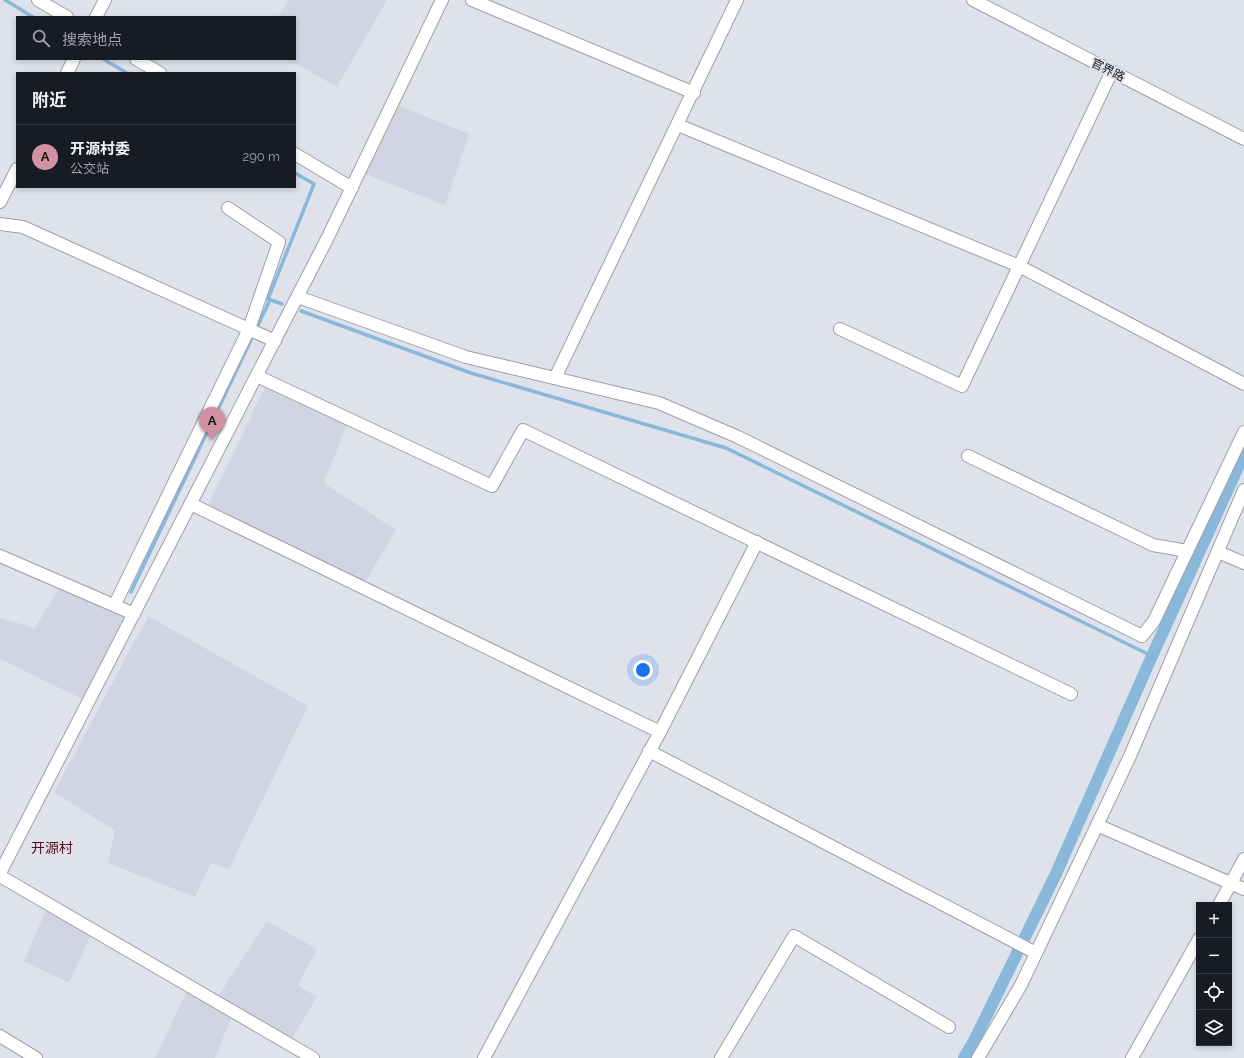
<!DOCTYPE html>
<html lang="zh">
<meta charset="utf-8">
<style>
body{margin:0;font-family:Raleway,"Noto Sans SC",sans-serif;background:#20242c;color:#f1f3f6}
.controls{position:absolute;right:12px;bottom:12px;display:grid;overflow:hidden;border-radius:0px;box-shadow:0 2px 6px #0003}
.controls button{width:36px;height:36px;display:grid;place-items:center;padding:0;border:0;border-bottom:1px solid #363941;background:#171b24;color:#f1f3f6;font:20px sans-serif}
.you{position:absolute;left:643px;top:670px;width:14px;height:14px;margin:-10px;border:3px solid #fff;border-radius:50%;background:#1a73e8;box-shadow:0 0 0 6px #1a73e833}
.badge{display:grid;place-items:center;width:26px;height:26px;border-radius:50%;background:#d392a3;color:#111;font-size:13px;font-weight:700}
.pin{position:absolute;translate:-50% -33px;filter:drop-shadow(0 1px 2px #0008)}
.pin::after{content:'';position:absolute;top:21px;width:14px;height:12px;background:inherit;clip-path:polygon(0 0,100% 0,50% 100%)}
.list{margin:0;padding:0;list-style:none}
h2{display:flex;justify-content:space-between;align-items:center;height:52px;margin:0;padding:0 16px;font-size:17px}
h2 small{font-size:13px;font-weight:400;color:#9ea1a6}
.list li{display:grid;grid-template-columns:26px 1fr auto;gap:12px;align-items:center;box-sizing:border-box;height:64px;padding:0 16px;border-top:1px solid #363941}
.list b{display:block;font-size:15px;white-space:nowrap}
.list p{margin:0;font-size:13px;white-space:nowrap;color:#9ea1a6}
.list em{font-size:13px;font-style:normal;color:#9ea1a6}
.icon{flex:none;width:22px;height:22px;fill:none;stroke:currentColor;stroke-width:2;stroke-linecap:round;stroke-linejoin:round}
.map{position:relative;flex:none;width:1244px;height:1058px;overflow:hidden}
.search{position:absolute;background:#171b24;box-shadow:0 2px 6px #0003;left:16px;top:16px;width:280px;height:44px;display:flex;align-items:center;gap:10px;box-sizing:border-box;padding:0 14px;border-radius:0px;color:#9ea1a6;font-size:15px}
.panel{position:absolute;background:#171b24;box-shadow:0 2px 6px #0003;left:16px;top:72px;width:280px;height:116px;border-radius:0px}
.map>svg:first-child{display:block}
.built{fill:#d2d4e4}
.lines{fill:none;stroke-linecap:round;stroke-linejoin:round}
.stream{stroke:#89b8db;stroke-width:3.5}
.canal{stroke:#89b8db;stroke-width:12}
.minor-casing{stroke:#9e9fa7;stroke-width:14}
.minor{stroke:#fff;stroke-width:12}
.labels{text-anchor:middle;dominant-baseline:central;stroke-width:4;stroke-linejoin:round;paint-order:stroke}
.street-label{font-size:12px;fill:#17171a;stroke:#e0e2eb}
.quarter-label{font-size:14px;fill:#510c19;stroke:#e0e2eb}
</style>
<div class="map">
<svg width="1244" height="1058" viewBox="0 0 1244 1058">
<rect width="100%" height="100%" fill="#e0e2eb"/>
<g class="built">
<polygon points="288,0 387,0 337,87 288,59 295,59 295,17 278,17"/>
<polygon points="393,103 469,134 445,205 360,172"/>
<polygon points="268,381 349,419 324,483 396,530 362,587 208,505"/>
<polygon points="58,589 127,617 82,699 0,659 0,618 35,628"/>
<polygon points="148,616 308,706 229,869 211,863 195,897 108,863 115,831 54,792"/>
<polygon points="46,910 91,935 69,983 24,961"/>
<polygon points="267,921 317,949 298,985 317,997 292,1039 219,995"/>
<polygon points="187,991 231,1018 215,1058 155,1058"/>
</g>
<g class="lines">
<g class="stream">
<polyline points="5,0 33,17"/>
<polyline points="103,59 127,73"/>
<polyline points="282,304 268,299 314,184 295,173"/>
<polyline points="301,311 471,373 726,448 1152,656"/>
<polyline points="131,592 270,300"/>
</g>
<polyline class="canal" points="964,1058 975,1039 1055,876 1152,656 1244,454"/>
<defs>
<g id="minor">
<polyline points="38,0 67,17"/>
<polyline points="472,0 694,93"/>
<polyline points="973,0 1244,139"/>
<polyline points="96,17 105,0"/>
<polyline points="136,59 160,73"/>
<polyline points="67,73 74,59"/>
<polyline points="678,125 1019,266 1244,384"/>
<polyline points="295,154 352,188"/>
<polyline points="0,202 17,169"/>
<polyline points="0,224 23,227 275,341"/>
<polyline points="298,297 466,357 659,403 738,437 1142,636 1154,621 1244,432"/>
<polyline points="840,329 962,386 1112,71"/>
<polyline points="257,376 492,486 523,430 1071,694"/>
<polyline points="555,378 737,0"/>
<polyline points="968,456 1153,545 1187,551"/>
<polyline points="191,504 660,732"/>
<polyline points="1218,552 1244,563"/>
<polyline points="0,556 134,614"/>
<polyline points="115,604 249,329 279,242 228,208"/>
<polyline points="649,751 1036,953"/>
<polyline points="1097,825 1244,889"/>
<polyline points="0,873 327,239 442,0"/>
<polyline points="0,876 313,1058"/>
<polyline points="1219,905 1244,859"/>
<polyline points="0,1036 36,1058"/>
<polyline points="484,1058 660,732 757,542"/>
<polyline points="721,1058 794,936 949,1027"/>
<polyline points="978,1058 1021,985 1130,756 1244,490"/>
<polyline points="1132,1058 1199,939"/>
</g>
</defs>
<use href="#minor" class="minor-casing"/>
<use href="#minor" class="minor"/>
</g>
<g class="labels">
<g class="street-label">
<text transform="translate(1108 70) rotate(27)">官界路</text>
</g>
<g class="quarter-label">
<text x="52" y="848">开源村</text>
</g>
</g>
</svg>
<div class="controls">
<button>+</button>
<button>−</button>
<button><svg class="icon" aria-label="locate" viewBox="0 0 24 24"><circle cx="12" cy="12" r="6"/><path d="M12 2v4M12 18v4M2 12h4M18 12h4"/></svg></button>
<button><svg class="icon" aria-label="layers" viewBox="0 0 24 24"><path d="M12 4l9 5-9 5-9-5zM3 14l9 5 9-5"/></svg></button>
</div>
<div class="you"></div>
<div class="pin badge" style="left:212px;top:440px">A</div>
<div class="search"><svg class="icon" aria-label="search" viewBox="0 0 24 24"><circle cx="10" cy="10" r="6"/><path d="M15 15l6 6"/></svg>搜索地点</div>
<section class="panel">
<h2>附近<small></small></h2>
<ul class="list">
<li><span class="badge">A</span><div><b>开源村委</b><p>公交站</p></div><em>290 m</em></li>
</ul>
</section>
</div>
